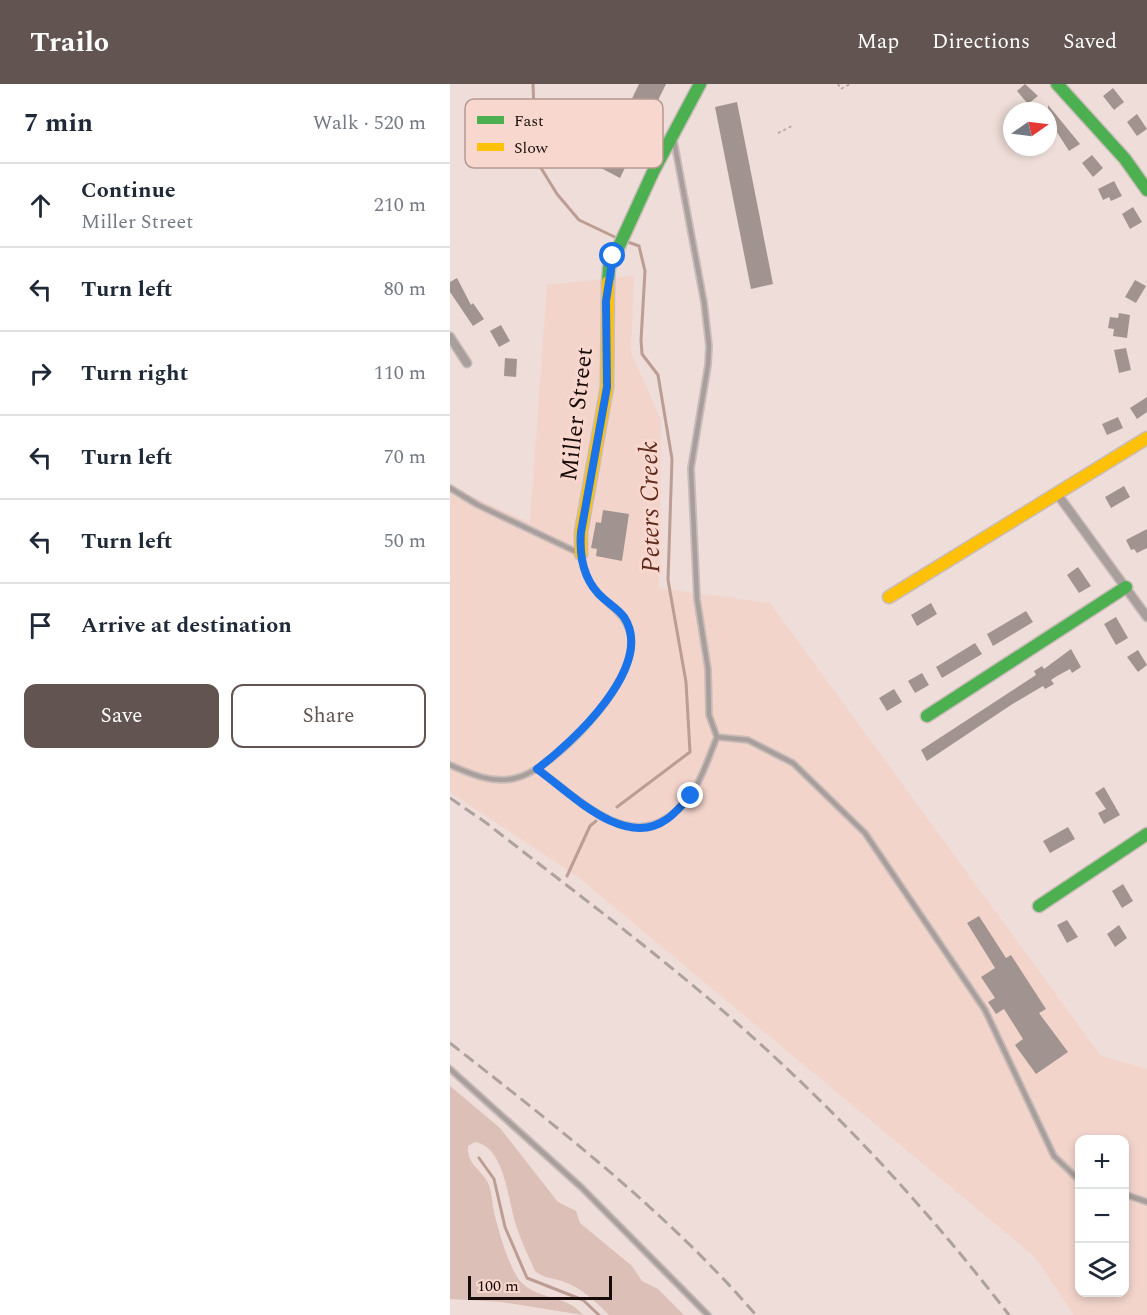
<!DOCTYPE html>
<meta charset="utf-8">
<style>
body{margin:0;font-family:Spectral,serif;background:#f6f6f7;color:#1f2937}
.controls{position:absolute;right:18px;bottom:18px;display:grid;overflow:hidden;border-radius:12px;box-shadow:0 3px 9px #0003}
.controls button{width:54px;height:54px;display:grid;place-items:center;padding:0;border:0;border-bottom:2px solid #e0e1e3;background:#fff;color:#1f2937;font:30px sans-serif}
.compass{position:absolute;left:553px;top:18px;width:54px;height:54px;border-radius:50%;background:#fff;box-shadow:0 3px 9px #0003;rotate:76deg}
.scale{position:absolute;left:18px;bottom:15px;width:144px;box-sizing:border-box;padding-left:6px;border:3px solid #170c09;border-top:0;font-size:16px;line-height:21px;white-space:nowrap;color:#170c09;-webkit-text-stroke:4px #f8d7ce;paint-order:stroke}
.stop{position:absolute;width:18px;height:18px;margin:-14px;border:4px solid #1a73e8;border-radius:50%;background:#fff}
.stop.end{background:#1a73e8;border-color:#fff;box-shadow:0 2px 6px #0008}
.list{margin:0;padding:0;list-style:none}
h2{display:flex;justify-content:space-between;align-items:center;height:78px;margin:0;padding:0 24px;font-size:26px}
h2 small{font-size:20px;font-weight:400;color:#747a83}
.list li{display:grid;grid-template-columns:39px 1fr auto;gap:18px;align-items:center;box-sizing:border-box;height:84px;padding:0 24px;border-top:2px solid #e0e1e3}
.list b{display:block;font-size:22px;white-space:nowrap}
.list p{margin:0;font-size:20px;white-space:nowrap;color:#747a83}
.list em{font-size:20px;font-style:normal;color:#747a83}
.actions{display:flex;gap:12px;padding:18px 24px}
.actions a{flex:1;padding:14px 0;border:2px solid #625551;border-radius:12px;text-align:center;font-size:21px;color:#625551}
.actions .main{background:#625551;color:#fff}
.icon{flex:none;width:33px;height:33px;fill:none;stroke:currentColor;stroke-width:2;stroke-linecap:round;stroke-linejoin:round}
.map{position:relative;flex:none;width:697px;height:1231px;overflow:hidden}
header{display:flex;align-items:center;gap:36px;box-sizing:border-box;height:84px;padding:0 30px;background:#625551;color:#fff}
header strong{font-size:28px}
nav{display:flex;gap:33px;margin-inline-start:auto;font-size:21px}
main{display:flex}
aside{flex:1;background:#fff}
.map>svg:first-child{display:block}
.built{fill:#f2d4cb;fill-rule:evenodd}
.forest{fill:#dcc0b7}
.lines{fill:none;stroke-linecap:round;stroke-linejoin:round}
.stream{stroke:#bc9d93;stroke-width:3}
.building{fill:#a19490}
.lane-casing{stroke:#cabcb9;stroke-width:8}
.street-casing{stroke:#cabcb9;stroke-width:11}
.fast-casing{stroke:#cabcb9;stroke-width:15}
.slow-casing{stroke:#cabcb9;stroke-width:15}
.path{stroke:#aba19e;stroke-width:1.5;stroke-dasharray:3 3;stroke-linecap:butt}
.lane{stroke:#a89f9c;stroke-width:4.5}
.street{stroke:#a89f9c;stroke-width:8}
.fast{stroke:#4caf50;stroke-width:12}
.slow{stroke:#ffc107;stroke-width:12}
.rail{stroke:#ada29e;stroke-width:3;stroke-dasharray:12 6;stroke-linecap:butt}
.route{stroke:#1a73e8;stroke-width:8}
.labels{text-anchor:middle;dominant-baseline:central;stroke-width:6;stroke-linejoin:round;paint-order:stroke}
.street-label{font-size:24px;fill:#170c09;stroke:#f8d7ce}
.water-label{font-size:26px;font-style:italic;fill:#5f2b1d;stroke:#f8d7ce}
.key{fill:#f8d7ce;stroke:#b49a93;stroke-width:1.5}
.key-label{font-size:16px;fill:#170c09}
</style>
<header>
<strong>Trailo</strong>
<nav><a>Map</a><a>Directions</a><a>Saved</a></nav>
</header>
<main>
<aside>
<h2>7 min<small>Walk · 520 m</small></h2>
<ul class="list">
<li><svg class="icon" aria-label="ahead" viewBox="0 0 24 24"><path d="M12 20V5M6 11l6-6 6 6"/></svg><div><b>Continue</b><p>Miller Street</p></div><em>210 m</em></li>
<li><svg class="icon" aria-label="left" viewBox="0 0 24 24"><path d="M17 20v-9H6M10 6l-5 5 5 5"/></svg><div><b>Turn left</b></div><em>80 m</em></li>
<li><svg class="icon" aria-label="right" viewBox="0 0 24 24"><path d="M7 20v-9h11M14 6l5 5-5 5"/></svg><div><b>Turn right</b></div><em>110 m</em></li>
<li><svg class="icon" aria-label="left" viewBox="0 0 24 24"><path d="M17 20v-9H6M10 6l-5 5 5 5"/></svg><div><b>Turn left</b></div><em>70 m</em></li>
<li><svg class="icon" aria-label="left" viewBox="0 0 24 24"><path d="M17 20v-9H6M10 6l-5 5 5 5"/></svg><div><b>Turn left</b></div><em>50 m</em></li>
<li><svg class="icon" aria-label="arrive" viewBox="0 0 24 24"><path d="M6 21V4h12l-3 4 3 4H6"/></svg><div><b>Arrive at destination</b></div></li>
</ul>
<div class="actions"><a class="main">Save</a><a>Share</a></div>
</aside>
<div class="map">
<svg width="697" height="1231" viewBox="0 0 697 1231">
<rect width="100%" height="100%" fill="#eeddd8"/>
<path class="built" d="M 184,192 L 181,269 L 211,336 L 209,504 L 320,519 L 651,972 L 697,985 L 697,1231 L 624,1231 L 585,1173 L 128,793 L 0,708 L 0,402 L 80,439 L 97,201 ZM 630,1056 L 674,1056 L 674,1208 L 630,1208 Z"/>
<path class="forest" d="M 0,1002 L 50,1044 L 108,1118 L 126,1127 L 130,1139 L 182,1182 L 192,1197 L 208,1205 L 234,1231 L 159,1231 C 145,1217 132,1204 112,1197 C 102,1194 93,1194 85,1187 C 78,1171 70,1155 65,1138 C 58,1115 54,1062 25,1058 L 18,1062 C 17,1080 29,1084 37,1097 C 42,1105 42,1119 44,1128 C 48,1145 60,1189 73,1200 C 90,1216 117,1211 133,1231 L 51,1218 L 0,1215 Z"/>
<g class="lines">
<g class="stream">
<polyline points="83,0 85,52 91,84 107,110 129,136 169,155"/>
<polyline points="167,723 240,668 236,598 218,496 222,375 208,291 192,270 191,256 195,187 189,162 175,157"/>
<polyline points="117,792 140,742 146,737"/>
<polyline points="29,1074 44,1095 55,1143 77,1194 133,1216 149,1231"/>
</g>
</g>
<g class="building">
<polygon points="189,0 216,0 170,94 149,83"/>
<polygon points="575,0 588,12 578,20 567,7"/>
<polygon points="663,4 674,18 664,26 653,12"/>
<polygon points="287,18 323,200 301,205 265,23"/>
<polygon points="598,21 630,60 619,67 603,42 598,46"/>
<polygon points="687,30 697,45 687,52 677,38"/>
<polygon points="642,71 653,84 643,93 632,79"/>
<polygon points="664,97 672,112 661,117 659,113 653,116 648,105"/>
<polygon points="683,123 692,138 680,145 672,130"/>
<polygon points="7,194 21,221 23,219 34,235 23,242 0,208 0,198"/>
<polygon points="685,196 696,202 686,219 675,213"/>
<polygon points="669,229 680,231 677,254 663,252 664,245 658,244 660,233 668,234"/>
<polygon points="51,241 60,257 49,263 40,247"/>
<polygon points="676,264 681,286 669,289 664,266"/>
<polygon points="55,274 67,275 66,293 54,292"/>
<polygon points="697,313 697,328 687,335 680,324"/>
<polygon points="668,333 673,344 657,351 652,340"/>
<polygon points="674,402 680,413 661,424 655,413"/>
<polygon points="153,426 179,430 172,477 146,472 147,465 141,464 146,438 151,439"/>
<polygon points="697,445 697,464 687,469 684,465 681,466 676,456"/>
<polygon points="628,483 641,502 629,509 617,491"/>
<polygon points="481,519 487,530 467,542 461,531"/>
<polygon points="576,527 583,538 543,562 537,550"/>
<polygon points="666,533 678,554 666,561 654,540"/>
<polygon points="525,559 532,570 492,594 486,583"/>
<polygon points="621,565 631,583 622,589 620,585 607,592 601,596 604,600 595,605 593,602 561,621 477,677 471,666 586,591 584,587 592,582 594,585"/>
<polygon points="688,566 697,581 688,588 677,573"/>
<polygon points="472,589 479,601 465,609 458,597"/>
<polygon points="444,605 452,618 437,627 429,614"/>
<polygon points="654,703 670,731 654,740 648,729 656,725 645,709"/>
<polygon points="618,743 625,755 600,769 593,757"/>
<polygon points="673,800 683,817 672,824 662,807"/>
<polygon points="529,832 556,874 561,871 596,925 589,929 618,968 586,990 565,961 573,955 554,925 546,930 538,918 545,914 531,893 545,884 517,839"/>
<polygon points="617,836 628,853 617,859 607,841"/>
<polygon points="669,841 677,854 665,863 657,850"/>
</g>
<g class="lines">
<defs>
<g id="lane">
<polyline points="224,57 254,218 259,262 258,281 241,384 247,515 258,585 259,631 267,653"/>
<path d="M 0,404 L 28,421 L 131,470 C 133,484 137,497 147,508 C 161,524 178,531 181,555 C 186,598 107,684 66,694 C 42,700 21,690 0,681"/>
<path d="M 87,685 C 136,719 188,780 240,712 C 252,696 259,672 267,653 L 298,656 L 343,679 L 415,749 L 535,926 L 604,1072 L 630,1097"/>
<polyline points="0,985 131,1103 258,1231"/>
<polyline points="674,1110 697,1118"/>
</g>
<g id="street">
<polyline points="0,253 17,279"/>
<polyline points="608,411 697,533"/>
</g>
<g id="fast">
<polyline points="607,0 675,75 697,106"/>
<polyline points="158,198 159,184 203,88 250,0"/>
<polyline points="477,632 676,503"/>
<polyline points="589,822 697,750"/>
</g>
<g id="slow">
<polyline points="131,470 131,448 157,303 158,198"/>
<polyline points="439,513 697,354"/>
</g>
</defs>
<use href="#lane" class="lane-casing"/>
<use href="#street" class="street-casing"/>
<use href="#fast" class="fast-casing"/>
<use href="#slow" class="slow-casing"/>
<g class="path">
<polyline points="388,0 391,5 400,0"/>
<polyline points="328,49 344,41"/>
</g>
<use href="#lane" class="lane"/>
<use href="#street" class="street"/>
<use href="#fast" class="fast"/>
<use href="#slow" class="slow"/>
<g class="rail">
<path d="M 0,714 L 35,738 C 127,810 221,879 307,957 C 399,1040 483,1132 559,1231"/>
<path d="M 0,959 C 107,1043 217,1128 306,1231"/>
</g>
</g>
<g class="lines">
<path class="route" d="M 163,172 L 156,217 L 157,303 L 131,448 C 129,473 134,498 154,515 C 161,521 169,526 174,533 C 206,582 122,659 87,685 C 121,709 174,766 217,735 C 226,729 233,719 241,712"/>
</g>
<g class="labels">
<g class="street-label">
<text transform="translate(127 330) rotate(-83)">Miller Street</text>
</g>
<g class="water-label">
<text transform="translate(200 423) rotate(-91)">Peters Creek</text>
</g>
</g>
<rect x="15" y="15" width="198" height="69" rx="9" class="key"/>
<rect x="27" y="32" width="27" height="8" fill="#4caf50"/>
<rect x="27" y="59" width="27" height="8" fill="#ffc107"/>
<g class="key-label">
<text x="64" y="42">Fast</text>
<text x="64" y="69">Slow</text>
</g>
</svg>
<div class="controls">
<button>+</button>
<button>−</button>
<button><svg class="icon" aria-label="layers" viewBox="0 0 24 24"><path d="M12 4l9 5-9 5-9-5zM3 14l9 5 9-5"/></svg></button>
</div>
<svg class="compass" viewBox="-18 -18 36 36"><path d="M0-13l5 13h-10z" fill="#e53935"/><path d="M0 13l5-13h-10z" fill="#747a83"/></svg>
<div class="scale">100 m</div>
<div class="stop" style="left:163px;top:172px"></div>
<div class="stop end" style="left:241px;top:712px"></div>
</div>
</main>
